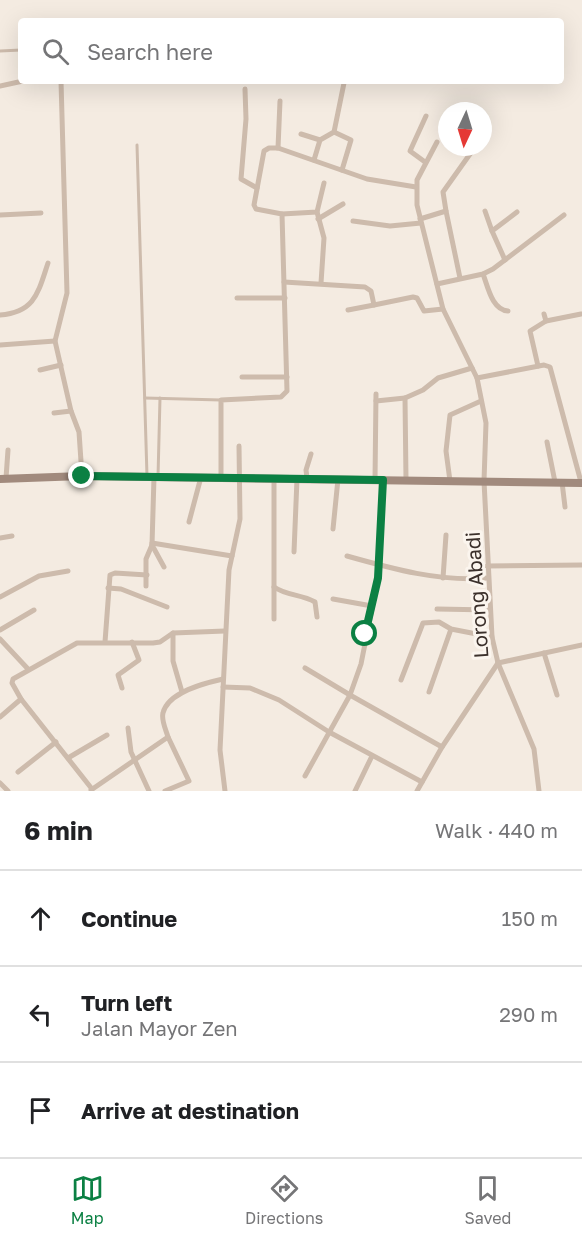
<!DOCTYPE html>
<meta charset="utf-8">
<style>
body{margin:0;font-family:"Golos Text",sans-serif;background:#f6f6f6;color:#202124}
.compass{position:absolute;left:438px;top:102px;width:54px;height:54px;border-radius:50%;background:#fff;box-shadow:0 6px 24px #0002;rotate:184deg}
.stop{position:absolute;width:18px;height:18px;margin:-14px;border:4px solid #0b8043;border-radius:50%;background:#fff}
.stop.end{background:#0b8043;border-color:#fff;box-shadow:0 2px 6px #0008}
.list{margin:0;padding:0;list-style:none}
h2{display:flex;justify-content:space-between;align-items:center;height:78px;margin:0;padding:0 24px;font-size:26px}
h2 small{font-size:20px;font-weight:400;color:#757577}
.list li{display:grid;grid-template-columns:39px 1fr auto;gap:18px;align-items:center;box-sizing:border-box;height:96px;padding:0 24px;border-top:2px solid #e0e0e0}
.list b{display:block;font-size:22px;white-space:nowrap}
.list p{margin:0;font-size:20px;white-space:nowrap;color:#757577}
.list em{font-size:20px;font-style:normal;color:#757577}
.icon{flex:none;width:33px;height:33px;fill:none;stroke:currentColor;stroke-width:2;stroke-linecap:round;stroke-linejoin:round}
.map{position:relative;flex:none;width:582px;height:791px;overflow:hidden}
.search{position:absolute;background:#fff;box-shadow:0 6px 24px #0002;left:18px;right:18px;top:18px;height:66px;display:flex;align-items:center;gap:15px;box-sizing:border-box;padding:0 21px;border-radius:6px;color:#757577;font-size:22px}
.sheet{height:366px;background:#fff}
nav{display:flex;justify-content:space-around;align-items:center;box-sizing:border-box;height:84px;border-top:2px solid #e0e0e0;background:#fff;font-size:16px;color:#757577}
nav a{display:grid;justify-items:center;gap:3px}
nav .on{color:#0b8043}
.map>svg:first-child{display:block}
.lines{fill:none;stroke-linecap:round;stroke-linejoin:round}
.lane{stroke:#cdbbac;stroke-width:3}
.street{stroke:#cdbbac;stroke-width:5}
.secondary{stroke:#a18a7d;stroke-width:8}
.route{stroke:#0b8043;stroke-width:8}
.labels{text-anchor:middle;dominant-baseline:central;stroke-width:6;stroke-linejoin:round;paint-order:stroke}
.street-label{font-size:20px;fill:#3b302b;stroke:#fbf5ee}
</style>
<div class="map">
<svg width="582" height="791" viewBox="0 0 582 791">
<rect width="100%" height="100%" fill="#f4ebe1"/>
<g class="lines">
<g class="lane">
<polyline points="0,51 21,50"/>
<polyline points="137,145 147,476"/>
<polyline points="145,398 221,400"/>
<polyline points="158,477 160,398"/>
</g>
<g class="street">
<polyline points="61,81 67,293 55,341 71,411 79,432 82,476"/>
<polyline points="0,86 23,81"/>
<polyline points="245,89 246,119 241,179 257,188"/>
<polyline points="334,132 351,140 342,170"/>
<polyline points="301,134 320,140"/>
<polyline points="437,142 417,180 417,205 443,309 477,378 486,423 484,481 492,637 498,663 534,749 539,791"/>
<polyline points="278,148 280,101"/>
<polyline points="314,160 320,140 334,132 344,83"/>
<polyline points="425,162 410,151 426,116"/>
<polyline points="446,211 460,278"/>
<polyline points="485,211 492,231"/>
<polyline points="317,212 324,238 321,283"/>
<polyline points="282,214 317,212 324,183"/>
<polyline points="0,215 41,213"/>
<polyline points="318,219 343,204"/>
<polyline points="420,219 446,211 443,192 475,147"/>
<polyline points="353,221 390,226 421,223"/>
<polyline points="505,260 492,231 517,212"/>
<path d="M 483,274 C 488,287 492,310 508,311"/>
<polyline points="284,282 365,287 371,291 374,305 413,297 417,298 424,311 443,309"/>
<polyline points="437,284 483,274 493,269 564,215"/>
<polyline points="237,298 285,298"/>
<polyline points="348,310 374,305"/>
<path d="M 0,315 C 35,312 38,293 48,263"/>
<polyline points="546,321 581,314"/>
<polyline points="0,345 55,341"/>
<polyline points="538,366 530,331 546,321 544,314"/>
<polyline points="40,370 61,365"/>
<polyline points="242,377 287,377"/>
<polyline points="477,378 544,365 550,367 581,482"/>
<polyline points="376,401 405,398"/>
<polyline points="54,413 71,411"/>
<polyline points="547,442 555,482"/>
<polyline points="221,477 221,400 281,397 287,391 282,214 256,209 254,205 264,151 269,148 278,148 367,179 416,187"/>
<polyline points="6,478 8,450"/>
<polyline points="307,478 306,470 311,454"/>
<polyline points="375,480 376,394"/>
<polyline points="406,480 405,398 423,390 438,378 472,368"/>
<polyline points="450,481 446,451 450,415 481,401"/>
<polyline points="562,482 565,507"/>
<polyline points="189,522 201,477"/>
<polyline points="333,529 338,479"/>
<polyline points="0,538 12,536"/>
<polyline points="152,543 232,556"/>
<polyline points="152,545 164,567"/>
<polyline points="294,552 297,479"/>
<path d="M 347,556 C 393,569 440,582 487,578"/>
<polyline points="487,566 582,565"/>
<polyline points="443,578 446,535"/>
<polyline points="146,586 146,559 152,545 154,477"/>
<path d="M 274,587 C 287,596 301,594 315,602 L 317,617"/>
<polyline points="108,588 121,589 167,607"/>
<polyline points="0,597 39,576 68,571"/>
<polyline points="333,599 372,606"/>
<polyline points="437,609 490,610"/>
<polyline points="274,619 274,478"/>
<polyline points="0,630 34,610"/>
<polyline points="173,633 173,661 182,692"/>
<polyline points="0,639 28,669"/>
<polyline points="105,642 110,575 115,573 147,575"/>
<polyline points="544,653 557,695"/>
<polyline points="498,663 582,645"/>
<polyline points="305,668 350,695 361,664 378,578 383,480"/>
<polyline points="401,680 423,623 439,622 451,629 492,637"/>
<polyline points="223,687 250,688 279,700 329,732 422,782"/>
<polyline points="122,688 118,675 139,660 132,642"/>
<polyline points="429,692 451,629"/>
<polyline points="0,717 21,699"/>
<polyline points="128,728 131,752 149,791"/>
<polyline points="68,758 107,735"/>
<polyline points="18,772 56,742"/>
<polyline points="305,776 350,695 442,747"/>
<polyline points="0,783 8,791"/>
<polyline points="92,789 21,699 12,683 13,679 77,643 153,643 160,642 173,633 225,631"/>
<path d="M 91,790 L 168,737 C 166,730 161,720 163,713 C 168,692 205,683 223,679"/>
<polyline points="165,791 189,781 168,737"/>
<polyline points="225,791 220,750 229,570 240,519 239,446"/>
<polyline points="355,791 372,756"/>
<polyline points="417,791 442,747 498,663"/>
</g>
<polyline class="secondary" points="0,479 82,476 582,483"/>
</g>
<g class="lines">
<polyline class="route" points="82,476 383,480 378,578 365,634"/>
</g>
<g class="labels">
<g class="street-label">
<text transform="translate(476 595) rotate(-94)">Lorong Abadi</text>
</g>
</g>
</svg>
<svg class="compass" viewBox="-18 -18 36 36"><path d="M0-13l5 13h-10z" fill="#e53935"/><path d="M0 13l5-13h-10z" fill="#757577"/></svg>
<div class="stop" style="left:365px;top:634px"></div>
<div class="stop end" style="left:82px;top:476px"></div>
<div class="search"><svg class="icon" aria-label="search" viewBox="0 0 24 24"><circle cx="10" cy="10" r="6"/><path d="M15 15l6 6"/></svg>Search here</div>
</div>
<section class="sheet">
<h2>6 min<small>Walk · 440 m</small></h2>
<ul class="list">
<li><svg class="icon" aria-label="ahead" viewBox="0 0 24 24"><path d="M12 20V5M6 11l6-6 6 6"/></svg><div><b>Continue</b></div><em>150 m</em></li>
<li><svg class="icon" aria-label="left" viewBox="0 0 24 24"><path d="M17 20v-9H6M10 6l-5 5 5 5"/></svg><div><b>Turn left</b><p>Jalan Mayor Zen</p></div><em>290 m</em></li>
<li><svg class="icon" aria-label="arrive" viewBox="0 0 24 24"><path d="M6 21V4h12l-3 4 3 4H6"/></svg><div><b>Arrive at destination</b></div></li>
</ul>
</section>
<nav>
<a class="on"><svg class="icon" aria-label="map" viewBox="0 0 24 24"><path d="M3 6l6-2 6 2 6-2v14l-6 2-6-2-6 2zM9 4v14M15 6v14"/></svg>Map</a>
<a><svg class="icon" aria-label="directions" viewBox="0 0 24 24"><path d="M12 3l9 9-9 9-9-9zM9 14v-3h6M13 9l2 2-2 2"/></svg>Directions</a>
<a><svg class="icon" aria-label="saved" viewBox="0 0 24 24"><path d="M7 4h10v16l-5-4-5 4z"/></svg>Saved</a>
</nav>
